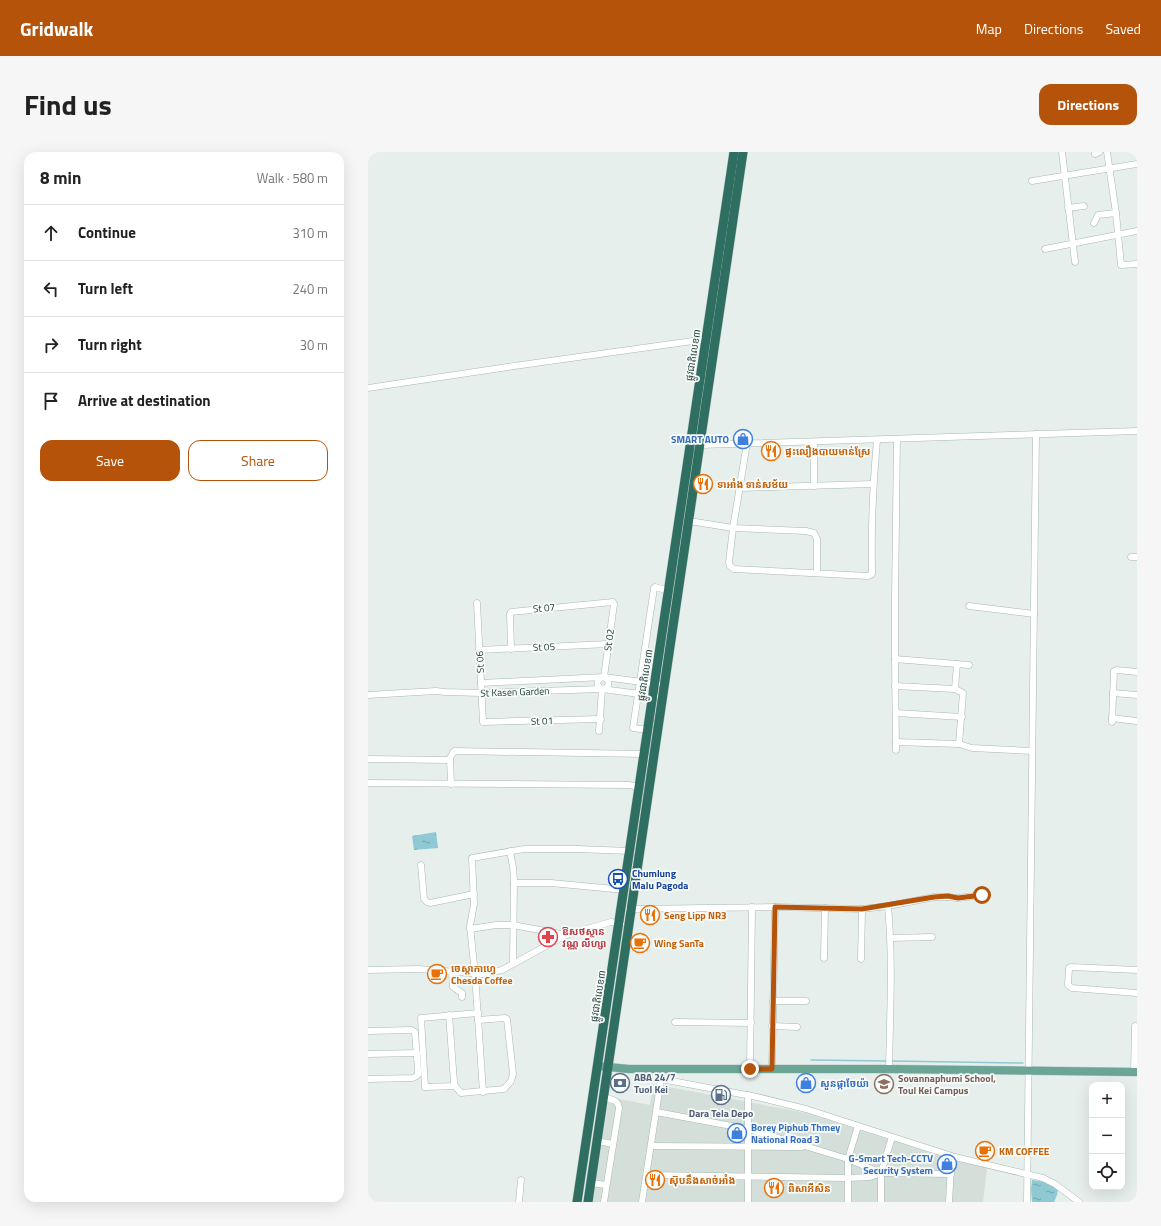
<!DOCTYPE html>
<meta charset="utf-8">
<style>
body{margin:0;font-family:"Titillium Web","Noto Sans Khmer",sans-serif;background:#f6f6f6;color:#222}
.controls{position:absolute;right:12px;bottom:12px;display:grid;overflow:hidden;border-radius:8px;box-shadow:0 4px 16px #0002}
.controls button{width:36px;height:36px;display:grid;place-items:center;padding:0;border:0;border-bottom:1px solid #e0e0e0;background:#fff;color:#222;font:20px sans-serif}
.stop{position:absolute;width:12px;height:12px;margin:-9px;border:3px solid #b45309;border-radius:50%;background:#fff}
.stop.end{background:#b45309;border-color:#fff;box-shadow:0 1px 4px #0008}
.list{margin:0;padding:0;list-style:none}
h2{display:flex;justify-content:space-between;align-items:center;height:52px;margin:0;padding:0 16px;font-size:17px}
h2 small{font-size:13px;font-weight:400;color:#767676}
.list li{display:grid;grid-template-columns:26px 1fr auto;gap:12px;align-items:center;box-sizing:border-box;height:56px;padding:0 16px;border-top:1px solid #e0e0e0}
.list b{display:block;font-size:15px;white-space:nowrap}
.list em{font-size:13px;font-style:normal;color:#767676}
.actions{display:flex;gap:8px;padding:12px 16px}
.actions a{flex:1;padding:9px 0;border:1px solid #b45309;border-radius:12px;text-align:center;font-size:14px;color:#b45309}
.actions .main{background:#b45309;color:#fff}
.icon{flex:none;width:22px;height:22px;fill:none;stroke:currentColor;stroke-width:2;stroke-linecap:round;stroke-linejoin:round}
.map{position:relative;flex:none;width:769px;height:1050px;overflow:hidden;border-radius:12px}
header{display:flex;align-items:center;gap:24px;box-sizing:border-box;height:56px;padding:0 20px;background:#b45309;color:#fff}
header strong{font-size:19px}
nav{display:flex;gap:22px;margin-inline-start:auto;font-size:14px}
.intro{display:flex;align-items:center;justify-content:space-between;box-sizing:border-box;height:96px;padding:0 24px}
h1{margin:0;font-size:28px}
.button{padding:10px 18px;border-radius:12px;background:#b45309;color:#fff;font-size:14px;font-weight:700}
main{display:flex;gap:24px;padding:0 24px}
aside{flex:1;background:#fff;border-radius:12px;box-shadow:0 4px 16px #0002}
.map>svg:first-child{display:block}
.built{fill:#d4dfda}
.water{fill:url(#water-ripples)}
.lines{fill:none;stroke-linecap:round;stroke-linejoin:round}
.stream{stroke:#8ec9d4;stroke-width:1.5}
.minor-casing{stroke:#a8b8b2;stroke-width:7}
.major-casing{stroke:#c2cac8;stroke-width:9}
.highway-casing{stroke:#c2cac8;stroke-width:10}
.minor{stroke:#fff;stroke-width:6}
.major{stroke:#6aa596;stroke-width:8}
.highway{stroke:#2f6f62;stroke-width:9}
.route{stroke:#b45309;stroke-width:5}
.labels{text-anchor:middle;dominant-baseline:central;stroke-width:3.5;stroke-linejoin:round;paint-order:stroke}
.street-label{font-size:10px;fill:#24423a;stroke:#f7fbf9}
.shop-label{font-size:10px;font-weight:bold;fill:#366cbe;stroke:#f7fbf9;text-anchor:end}
.food-label{font-size:10px;font-weight:bold;fill:#c56008;stroke:#f7fbf9;text-anchor:start}
.transit-label{font-size:10px;font-weight:bold;fill:#164399;stroke:#f7fbf9;text-anchor:start}
.health-label{font-size:10px;font-weight:bold;fill:#be3a42;stroke:#f7fbf9;text-anchor:start}
.service-label{font-size:10px;font-weight:bold;fill:#4e5e75;stroke:#f7fbf9;text-anchor:start}
.education-label{font-size:10px;font-weight:bold;fill:#785e54;stroke:#f7fbf9;text-anchor:start}
</style>
<header>
<strong>Gridwalk</strong>
<nav><a>Map</a><a>Directions</a><a>Saved</a></nav>
</header>
<div class="intro"><h1>Find us</h1><a class="button">Directions</a></div>
<main>
<aside>
<h2>8 min<small>Walk · 580 m</small></h2>
<ul class="list">
<li><svg class="icon" aria-label="ahead" viewBox="0 0 24 24"><path d="M12 20V5M6 11l6-6 6 6"/></svg><div><b>Continue</b></div><em>310 m</em></li>
<li><svg class="icon" aria-label="left" viewBox="0 0 24 24"><path d="M17 20v-9H6M10 6l-5 5 5 5"/></svg><div><b>Turn left</b></div><em>240 m</em></li>
<li><svg class="icon" aria-label="right" viewBox="0 0 24 24"><path d="M7 20v-9h11M14 6l5 5-5 5"/></svg><div><b>Turn right</b></div><em>30 m</em></li>
<li><svg class="icon" aria-label="arrive" viewBox="0 0 24 24"><path d="M6 21V4h12l-3 4 3 4H6"/></svg><div><b>Arrive at destination</b></div></li>
</ul>
<div class="actions"><a class="main">Save</a><a>Share</a></div>
</aside>
<div class="map">
<svg width="769" height="1050" viewBox="0 0 769 1050">
<defs>
<pattern id="water-ripples" width="26" height="14" patternUnits="userSpaceOnUse"><rect width="26" height="14" fill="#8ec9d4"/><path d="M2 4q2-2 4 0t4 0M15 11q2-2 4 0t4 0" fill="none" stroke="#74a5ad"/></pattern>
</defs>
<rect width="100%" height="100%" fill="#e6efeb"/>
<polygon class="built" points="285,932 438,961 566,1002 619,1016 615,1050 225,1050 241,945 282,953"/>
<g class="water">
<polygon points="68,680 70,696 46,698 44,684"/>
<polygon points="664,1028 677,1030 690,1038 689,1043 686,1050 664,1050 663,1037"/>
</g>
<g class="lines">
<g class="stream">
<polyline points="443,908 519,909"/>
<polyline points="523,909 655,911"/>
</g>
<defs>
<g id="minor">
<polyline points="694,0 707,110"/>
<polyline points="739,0 748,61 753,113 769,112"/>
<polyline points="727,2 731,0"/>
<polyline points="664,29 769,12"/>
<polyline points="700,56 716,54"/>
<polyline points="726,71 730,63 748,61"/>
<polyline points="677,97 769,79"/>
<polyline points="0,236 146,214 339,187"/>
<path d="M 379,291 L 365,376 L 361,410 L 362,414 L 366,417 L 500,424 L 504,422 L 504,418 C 503,374 505,332 509,288"/>
<polyline points="323,292 332,293 769,279"/>
<polyline points="446,334 446,290"/>
<polyline points="372,336 505,332"/>
<polyline points="321,369 365,376 438,379 446,381 449,387 449,420"/>
<polyline points="763,405 769,405"/>
<polyline points="109,451 115,570 233,567"/>
<polyline points="601,454 666,462"/>
<polyline points="143,497 142,462 143,460 245,450 246,452 236,525"/>
<polyline points="111,498 240,492"/>
<polyline points="527,507 527,447 529,287"/>
<circle cx="235" cy="531" r="5.5"/>
<polyline points="113,531 236,525 289,532"/>
<polyline points="527,534 587,537 595,541 591,592"/>
<polyline points="587,537 589,512"/>
<polyline points="745,541 769,543"/>
<polyline points="0,543 68,539 77,540 113,541 234,537 287,544"/>
<polyline points="528,561 594,565"/>
<polyline points="744,566 768,569"/>
<polyline points="744,570 746,519 749,518 769,520"/>
<polyline points="280,578 265,576 286,436 287,435 301,439"/>
<polyline points="231,579 234,537"/>
<polyline points="528,590 591,592 604,596 664,599"/>
<polyline points="528,598 527,507 601,513"/>
<polyline points="0,607 82,608"/>
<polyline points="0,631 261,633 272,635"/>
<polyline points="83,632 82,606 86,599 277,602"/>
<polyline points="142,699 145,715 146,729 145,811"/>
<polyline points="53,713 56,747 59,750 62,751 106,742"/>
<polyline points="146,731 183,731 257,738"/>
<path d="M 520,754 C 525,808 522,862 521,917"/>
<polyline points="261,757 407,755 494,757 520,754 566,745 580,745 590,746 614,743"/>
<polyline points="102,777 128,773 145,773 198,783"/>
<polyline points="523,786 564,785"/>
<polyline points="456,806 457,756"/>
<polyline points="493,807 494,757"/>
<polyline points="0,818 51,817 114,822 134,818 198,783 243,770 253,772"/>
<polyline points="769,818 703,815 701,816 700,833 704,836 769,841"/>
<polyline points="84,820 85,835 94,841 94,845"/>
<polyline points="405,849 438,849"/>
<polyline points="81,863 86,930 87,934 93,941 136,937 143,929 145,922 139,867 137,866 110,868"/>
<polyline points="307,870 383,871"/>
<polyline points="404,874 429,875"/>
<polyline points="0,879 43,878 47,880 50,918 50,923 45,926 0,927"/>
<polyline points="0,902 49,901"/>
<polyline points="293,917 293,927 389,945 438,957 587,1005 675,1026 687,1032 711,1050"/>
<polyline points="382,917 384,755"/>
<polyline points="404,917 407,755"/>
<polyline points="766,920 767,874"/>
<polyline points="87,934 57,935 53,866 110,861"/>
<polyline points="115,940 107,822 102,774 106,752 104,706 156,697 209,697 262,699"/>
<polyline points="288,960 380,977 480,1007 513,1021 583,1022"/>
<polyline points="229,989 245,992"/>
<polyline points="283,994 434,995"/>
<polyline points="279,1023 480,1026 502,1025 513,1021"/>
<polyline points="223,1031 238,1033"/>
<polyline points="151,1050 153,1028"/>
<path d="M 236,1050 L 251,956 C 250,947 243,948 236,945"/>
<polyline points="274,1050 293,927"/>
<polyline points="380,1050 380,943"/>
<polyline points="480,1050 480,1007 490,974"/>
<polyline points="513,1050 513,1021 524,985"/>
<polyline points="581,1050 583,1014 587,1005"/>
<polyline points="659,1050 668,282"/>
</g>
<polyline id="major" points="230,914 261,917 521,917 769,920"/>
<g id="highway">
<polyline points="209,1050 366,0"/>
<polyline points="220,1050 375,0"/>
</g>
</defs>
<use href="#minor" class="minor-casing"/>
<use href="#major" class="major-casing"/>
<use href="#highway" class="highway-casing"/>
<use href="#minor" class="minor"/>
<use href="#major" class="major"/>
<use href="#highway" class="highway"/>
</g>
<g class="lines">
<polyline class="route" points="382,917 404,917 407,755 494,757 566,745 580,744 590,746 614,743"/>
</g>
<defs>
<symbol id="shop-ring" viewBox="-11 -11 22 22"><circle r="9.5" fill="#f7fbf9" stroke="#3f7fe0" stroke-width="1.5"/><path d="M-5-2.5h2.3a2.7 3.5 0 0 1 5.4 0H5L5.5 6h-11ZM-1.5-2.5h3a1.5 2.3 0 0 0-3 0Z" fill="#3f7fe0"/></symbol>
<symbol id="restaurant-ring" viewBox="-11 -11 22 22"><circle r="9.5" fill="#f7fbf9" stroke="#e8710a" stroke-width="1.5"/><path d="M-5-6h1v4h1v-4h1v4h1v-4h1v5L-1.5 .5V6h-2V.5L-5-1ZM5-6V6H3V1.5H1.5Q1.5-4 5-6Z" fill="#e8710a"/></symbol>
<symbol id="bus-ring" viewBox="-11 -11 22 22"><circle r="9.5" fill="#f7fbf9" stroke="#1a4fb4" stroke-width="1.5"/><path d="M-5-6H5V4H4V6H2V4H-2V6H-4V4H-5ZM-3.5-4V0h7V-4ZM-3.5 1.2v1.5H-2V1.2ZM2 1.2v1.5H3.5V1.2Z" fill="#1a4fb4"/></symbol>
<symbol id="pharmacy-ring" viewBox="-11 -11 22 22"><circle r="9.5" fill="#f7fbf9" stroke="#e0444e" stroke-width="1.5"/><path d="M-2-6h4v4h4v4h-4v4h-4v-4h-4v-4h4Z" fill="#e0444e"/></symbol>
<symbol id="cafe-ring" viewBox="-11 -11 22 22"><circle r="9.5" fill="#f7fbf9" stroke="#e8710a" stroke-width="1.5"/><path d="M-5.5-4.5H6V0H3Q3 3.5 0 3.5H-2.5Q-5.5 3.5-5.5 0ZM3-3.2v2h1.7v-2ZM-6 4.5H4V6H-6Z" fill="#e8710a"/></symbol>
<symbol id="bank-ring" viewBox="-11 -11 22 22"><circle r="9.5" fill="#f7fbf9" stroke="#5c6f8a" stroke-width="1.5"/><path d="M-6-4H6V4H-6ZM0-2.3a2.3 2.3 0 1 0 0 4.6a2.3 2.3 0 1 0 0-4.6Z" fill="#5c6f8a"/></symbol>
<symbol id="university-ring" viewBox="-11 -11 22 22"><circle r="9.5" fill="#f7fbf9" stroke="#8d6e63" stroke-width="1.5"/><path d="M0-5L7-2L0 1L-7-2ZM-4 1L0 2.5L4 1V4Q0 6-4 4Z" fill="#8d6e63"/></symbol>
<symbol id="fuel-ring" viewBox="-11 -11 22 22"><circle r="9.5" fill="#f7fbf9" stroke="#5c6f8a" stroke-width="1.5"/><path d="M-5.5-6h7V0h2V4h1.3V-2.5L3-4.5l.8-.8L6-3V5H2.5V1h-1V6h-7ZM-4.2-4.7v3.2H.2V-4.7Z" fill="#5c6f8a"/></symbol>
</defs>
<g fill-rule="evenodd">
<use href="#shop-ring" x="364" y="276" width="22" height="22"/>
<use href="#restaurant-ring" x="392" y="288" width="22" height="22"/>
<use href="#restaurant-ring" x="324" y="321" width="22" height="22"/>
<use href="#bus-ring" x="239" y="716" width="22" height="22"/>
<use href="#restaurant-ring" x="271" y="752" width="22" height="22"/>
<use href="#pharmacy-ring" x="169" y="774" width="22" height="22"/>
<use href="#cafe-ring" x="261" y="780" width="22" height="22"/>
<use href="#cafe-ring" x="58" y="811" width="22" height="22"/>
<use href="#bank-ring" x="241" y="920" width="22" height="22"/>
<use href="#shop-ring" x="427" y="920" width="22" height="22"/>
<use href="#university-ring" x="505" y="921" width="22" height="22"/>
<use href="#fuel-ring" x="342" y="932" width="22" height="22"/>
<use href="#shop-ring" x="358" y="970" width="22" height="22"/>
<use href="#cafe-ring" x="606" y="988" width="22" height="22"/>
<use href="#shop-ring" x="568" y="1001" width="22" height="22"/>
<use href="#restaurant-ring" x="276" y="1017" width="22" height="22"/>
<use href="#restaurant-ring" x="395" y="1025" width="22" height="22"/>
</g>
<g class="labels">
<g class="street-label">
<text transform="translate(325 203) rotate(-81)">ផ្លូវជាតិលេខ៣</text>
<text transform="translate(176 456) rotate(-5)">St 07</text>
<text transform="translate(241 488) rotate(-82)">St 02</text>
<text transform="translate(176 495) rotate(-3)">St 05</text>
<text transform="translate(112 510) rotate(-93)">St 06</text>
<text transform="translate(277 523) rotate(-81)">ផ្លូវជាតិលេខ៣</text>
<text transform="translate(147 540) rotate(-2)">St Kasen Garden</text>
<text transform="translate(174 569) rotate(-2)">St 01</text>
<text transform="translate(230 844) rotate(-81)">ផ្លូវជាតិលេខ៣</text>
</g>
<g class="shop-label">
<text x="361" y="287">SMART AUTO</text>
<text x="452" y="931" text-anchor="start">សួនផ្កាចែយ៉ា</text>
<text x="383" y="975" text-anchor="start">Borey Piphub Thmey<tspan x="383" dy="12">National Road 3</tspan></text>
<text x="565" y="1006">G-Smart Tech-CCTV<tspan x="565" dy="12">Security System</tspan></text>
</g>
<g class="food-label">
<text x="417" y="299">ផ្ទះលឿងបាយមាន់ស្រែ</text>
<text x="349" y="332">ទាអាំង ទាន់សម័យ</text>
<text x="296" y="763">Seng Lipp NR3</text>
<text x="286" y="791">Wing SanTa</text>
<text x="83" y="816">ចេស្ដាកាហ្វេ<tspan x="83" dy="12">Chesda Coffee</tspan></text>
<text x="631" y="999">KM COFFEE</text>
<text x="301" y="1028">ស៊ុបនឹងសាច់អាំង</text>
<text x="420" y="1036">ពិសាអីសិន</text>
</g>
<g class="transit-label">
<text x="264" y="721">Chumlung<tspan x="264" dy="12">Malu Pagoda</tspan></text>
</g>
<g class="health-label">
<text x="194" y="779">ឱសថស្ថាន<tspan x="194" dy="12">វណ្ណ លីហ្សា</tspan></text>
</g>
<g class="service-label">
<text x="266" y="925">ABA 24/7<tspan x="266" dy="12">Tuol Kei</tspan></text>
<text x="353" y="961" text-anchor="middle">Dara Tela Depo</text>
</g>
<g class="education-label">
<text x="530" y="926">Sovannaphumi School,<tspan x="530" dy="12">Toul Kei Campus</tspan></text>
</g>
</g>
</svg>
<div class="controls">
<button>+</button>
<button>−</button>
<button><svg class="icon" aria-label="locate" viewBox="0 0 24 24"><circle cx="12" cy="12" r="6"/><path d="M12 2v4M12 18v4M2 12h4M18 12h4"/></svg></button>
</div>
<div class="stop" style="left:614px;top:743px"></div>
<div class="stop end" style="left:382px;top:917px"></div>
</div>
</main>
